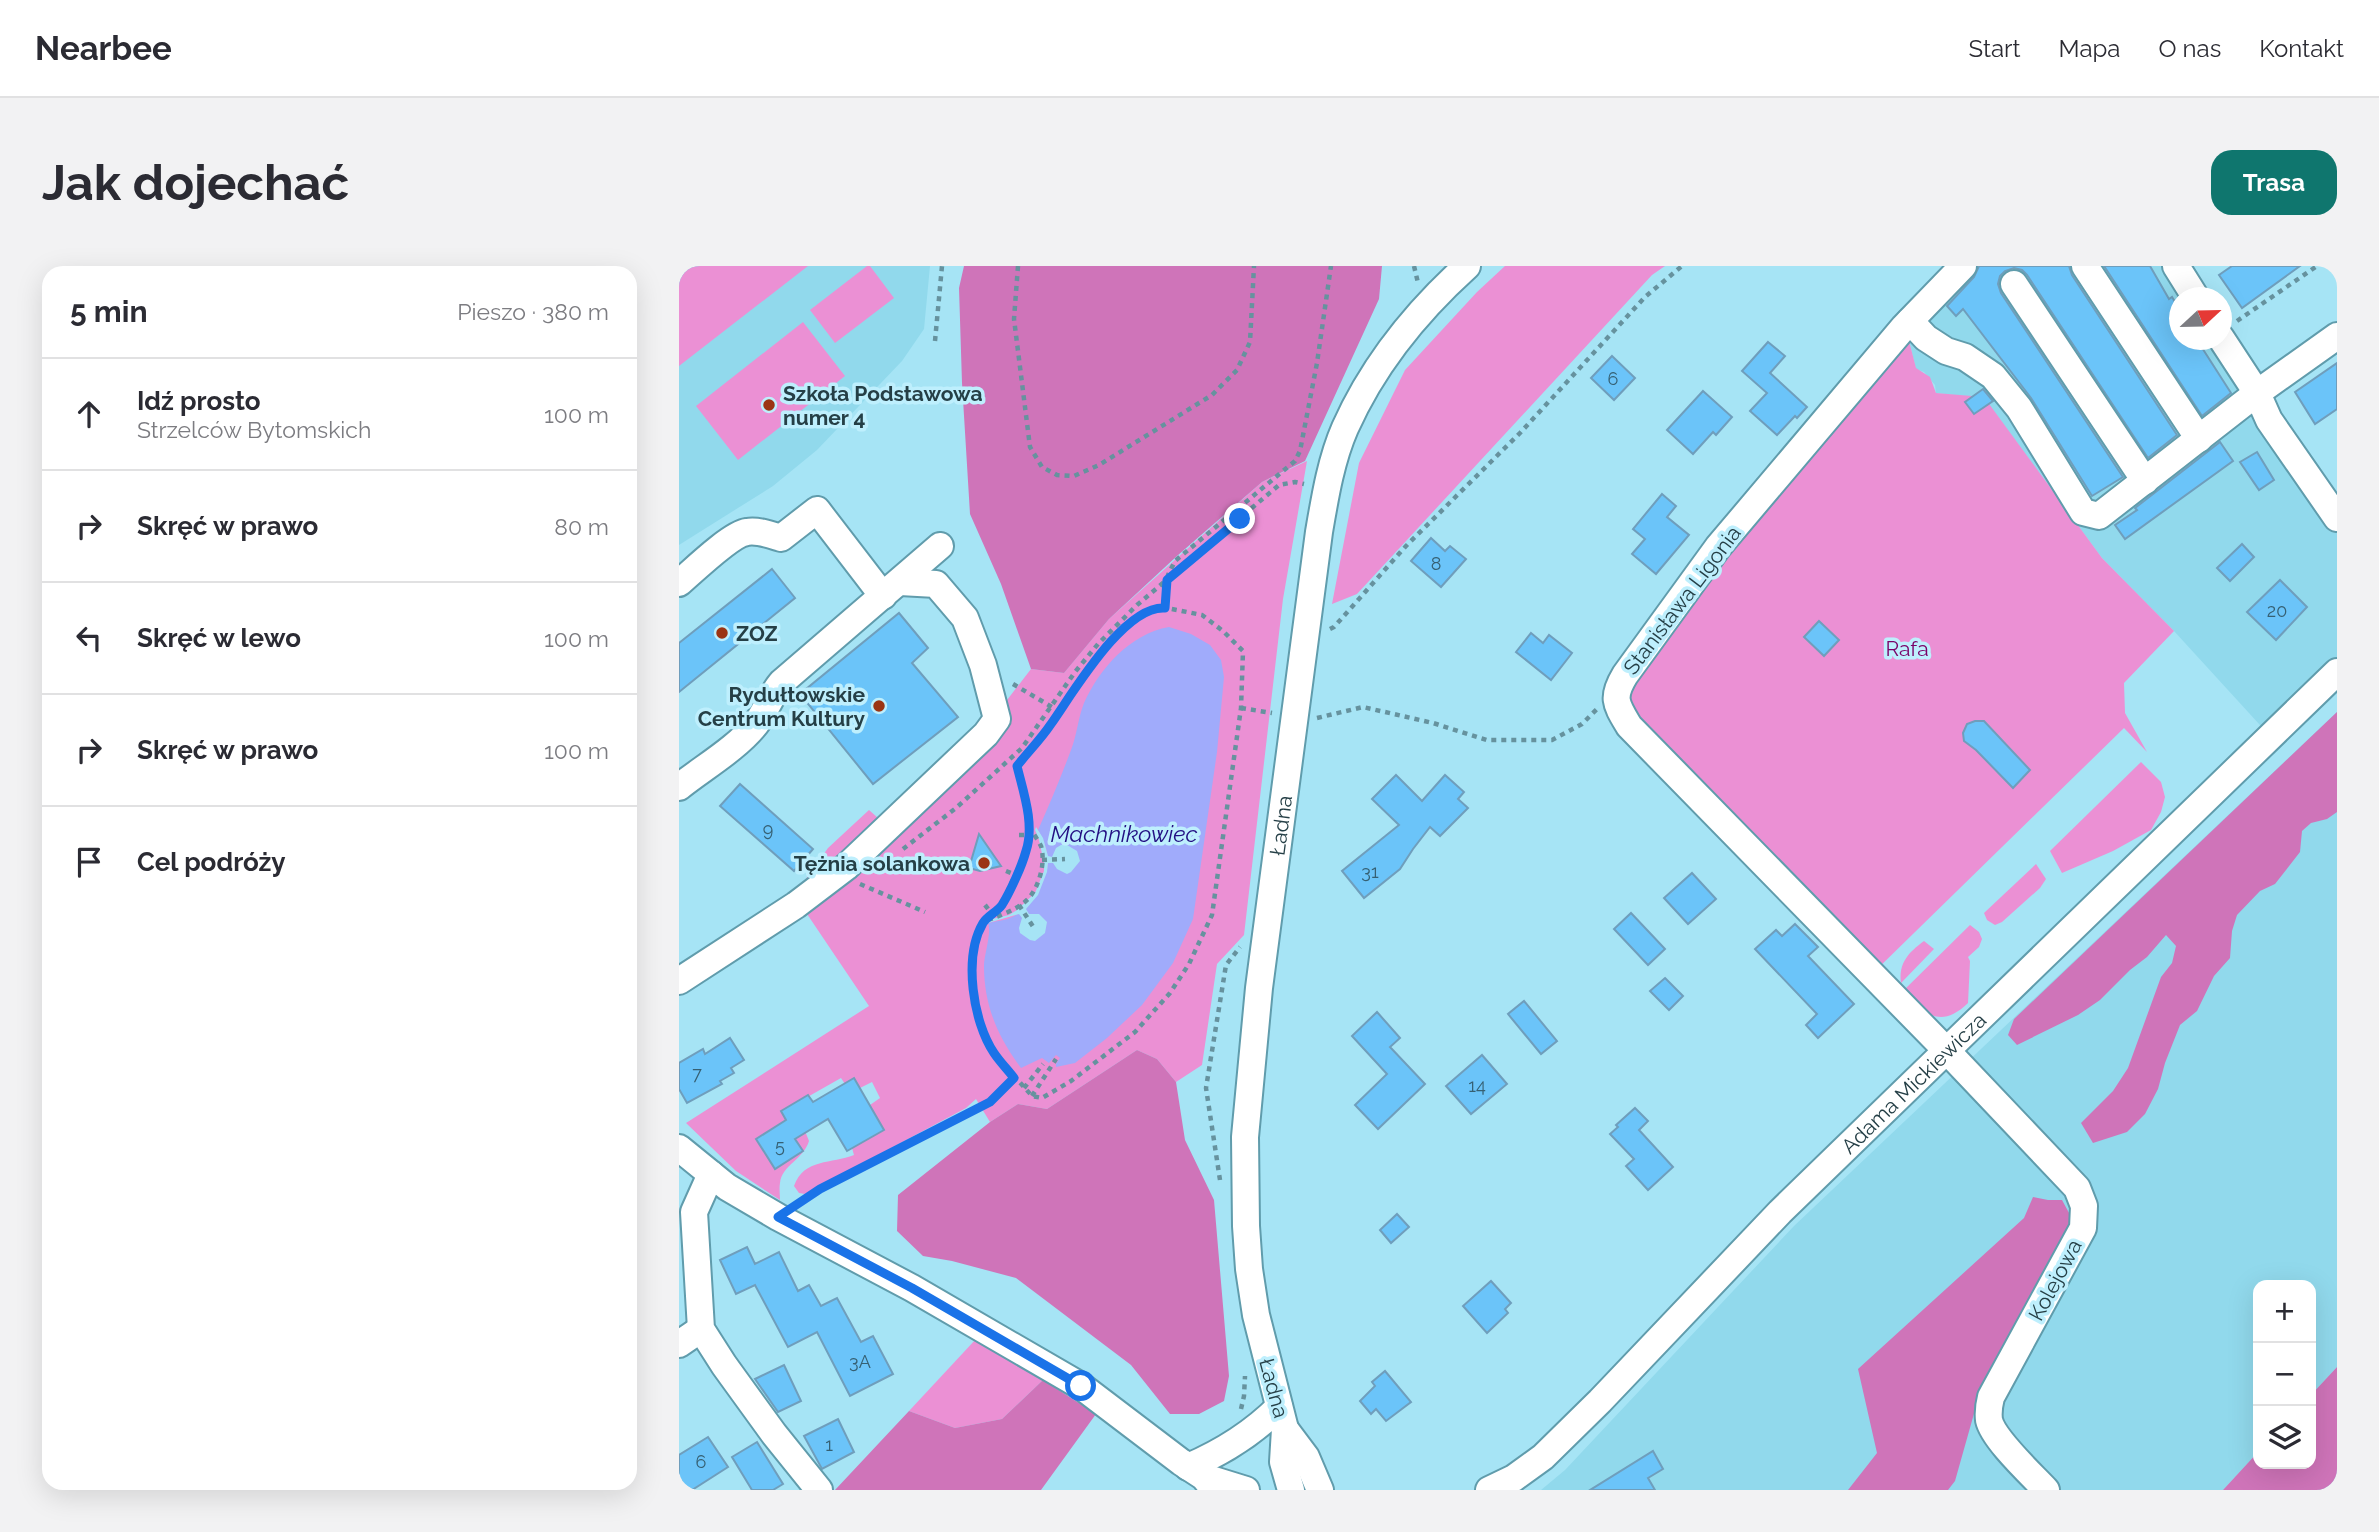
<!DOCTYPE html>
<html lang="pl">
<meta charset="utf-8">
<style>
body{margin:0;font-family:Raleway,sans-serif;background:#f2f2f3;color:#2b2b33}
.controls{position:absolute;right:21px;bottom:21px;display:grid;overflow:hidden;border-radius:14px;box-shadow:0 7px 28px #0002}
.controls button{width:63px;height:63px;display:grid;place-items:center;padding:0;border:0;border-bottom:2px solid #e1e1e2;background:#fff;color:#2b2b33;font:35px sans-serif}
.compass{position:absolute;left:1490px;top:21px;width:63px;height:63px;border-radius:50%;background:#fff;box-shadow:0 7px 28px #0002;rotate:68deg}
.stop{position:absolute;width:21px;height:21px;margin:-16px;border:5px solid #1a73e8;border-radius:50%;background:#fff}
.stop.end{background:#1a73e8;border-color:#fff;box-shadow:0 2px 7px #0008}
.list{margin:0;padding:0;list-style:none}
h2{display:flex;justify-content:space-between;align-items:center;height:91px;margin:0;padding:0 28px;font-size:30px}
h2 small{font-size:23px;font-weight:400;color:#7c7c81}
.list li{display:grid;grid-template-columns:46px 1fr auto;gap:21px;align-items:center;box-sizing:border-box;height:112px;padding:0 28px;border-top:2px solid #e1e1e2}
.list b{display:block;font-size:26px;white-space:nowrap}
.list p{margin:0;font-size:23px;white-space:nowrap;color:#7c7c81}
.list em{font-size:23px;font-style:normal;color:#7c7c81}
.icon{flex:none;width:38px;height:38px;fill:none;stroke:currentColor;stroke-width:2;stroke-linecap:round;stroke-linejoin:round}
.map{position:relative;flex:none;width:1658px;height:1224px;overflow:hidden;border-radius:21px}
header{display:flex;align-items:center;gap:42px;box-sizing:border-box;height:98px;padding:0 35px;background:#fff;border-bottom:2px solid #e1e1e2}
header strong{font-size:33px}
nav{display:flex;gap:38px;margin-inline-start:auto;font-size:24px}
.intro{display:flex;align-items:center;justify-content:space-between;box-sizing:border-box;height:168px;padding:0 42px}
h1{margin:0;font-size:49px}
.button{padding:18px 32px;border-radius:21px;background:#0f766e;color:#fff;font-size:24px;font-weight:700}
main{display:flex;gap:42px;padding:0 42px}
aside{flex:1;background:#fff;border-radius:21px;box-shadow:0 7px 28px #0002}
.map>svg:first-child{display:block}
.built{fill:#91d9ec}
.green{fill:#eb90d4}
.forest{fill:#cf74b9}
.water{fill:#a0abfb}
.pier{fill:#a6e4f5}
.building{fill:#6bc4f9;stroke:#6f9ebc;stroke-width:2}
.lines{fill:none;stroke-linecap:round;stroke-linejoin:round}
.minor-casing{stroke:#609cac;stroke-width:30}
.path{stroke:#66929e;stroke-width:4.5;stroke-dasharray:5 5;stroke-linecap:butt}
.minor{stroke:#fff;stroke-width:26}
.route{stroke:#1a73e8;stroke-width:9}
.poi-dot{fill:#9b3413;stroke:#beeffd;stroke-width:2.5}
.labels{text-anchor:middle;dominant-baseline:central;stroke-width:7;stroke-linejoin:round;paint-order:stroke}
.number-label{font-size:18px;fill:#366073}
.poi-label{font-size:21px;font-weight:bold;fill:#253f46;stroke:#beeffd;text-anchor:start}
.street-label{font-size:21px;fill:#253f46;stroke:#beeffd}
.park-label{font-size:21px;fill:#7a0268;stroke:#beeffd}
.water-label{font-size:23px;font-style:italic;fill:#230f83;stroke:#beeffd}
</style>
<header>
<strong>Nearbee</strong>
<nav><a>Start</a><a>Mapa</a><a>O nas</a><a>Kontakt</a></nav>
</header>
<div class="intro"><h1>Jak dojechać</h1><a class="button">Trasa</a></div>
<main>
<aside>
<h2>5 min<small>Pieszo · 380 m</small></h2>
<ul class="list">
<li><svg class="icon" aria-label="ahead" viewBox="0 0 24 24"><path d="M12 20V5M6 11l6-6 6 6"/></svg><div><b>Idź prosto</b><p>Strzelców Bytomskich</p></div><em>100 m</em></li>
<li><svg class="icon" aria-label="right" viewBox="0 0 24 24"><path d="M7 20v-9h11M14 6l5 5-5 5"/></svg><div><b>Skręć w prawo</b></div><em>80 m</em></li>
<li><svg class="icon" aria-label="left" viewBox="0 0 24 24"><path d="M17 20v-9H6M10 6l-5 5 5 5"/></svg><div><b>Skręć w lewo</b></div><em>100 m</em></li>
<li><svg class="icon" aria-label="right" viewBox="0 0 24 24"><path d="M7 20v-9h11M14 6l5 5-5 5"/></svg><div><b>Skręć w prawo</b></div><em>100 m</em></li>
<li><svg class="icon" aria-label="arrive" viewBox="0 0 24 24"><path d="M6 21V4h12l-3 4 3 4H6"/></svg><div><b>Cel podróży</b></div></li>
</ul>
</aside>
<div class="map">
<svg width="1658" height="1224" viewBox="0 0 1658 1224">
<rect width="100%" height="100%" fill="#a6e4f5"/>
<g class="built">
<polygon points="0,0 251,0 245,63 223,95 138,184 94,220 0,279"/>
<polygon points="1284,0 1497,0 1517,31 1500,32 1500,74 1542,74 1658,252 1658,406 1591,470 1495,365 1423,292 1305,132 1257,127 1256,119 1245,106 1237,103 1229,71"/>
<polygon points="1658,446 1658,1101 1632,1129 1632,1019 1579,1019 1579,1186 1544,1224 862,1224 886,1204 1115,960"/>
</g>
<g class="green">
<polygon points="0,0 129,0 0,100"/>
<polygon points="188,0 191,0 215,32 156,77 131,44"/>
<polygon points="826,0 986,0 973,9 678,328 653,338 680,197 726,104 798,26"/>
<polygon points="124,56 166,110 59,194 17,140"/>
<polygon points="1229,71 1237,102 1251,111 1257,127 1305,131 1423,292 1495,365 1445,417 1446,447 1468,486 1445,462 1192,709 950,460 938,422"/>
<path d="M 628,195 L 604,333 L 565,669 L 538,698 L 523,799 L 497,816 L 478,793 L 458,784 L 368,843 L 339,838 L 311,856 L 297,833 L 287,842 L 126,928 L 120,927 L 115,920 C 125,892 153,898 175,889 L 173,882 L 204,864 L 191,839 L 201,832 L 193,816 L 181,822 L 175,813 L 166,818 L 162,812 L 102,846 L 112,858 L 126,865 L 130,875 C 124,894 103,899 101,917 C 100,922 101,929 101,934 L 57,905 L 7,857 L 190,740 L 126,645 L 124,617 L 149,582 L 190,544 L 199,552 L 318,447 L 352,403 L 385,407 L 430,353 L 583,216 Z"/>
<polygon points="1462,496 1482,516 1486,531 1482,546 1472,564 1434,585 1383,607 1371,585"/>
<polygon points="1357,598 1367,613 1361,622 1323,656 1316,659 1308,654 1305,647"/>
<path d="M 1291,659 L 1300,666 L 1303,673 L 1300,681 L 1289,691 L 1291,695 L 1289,737 C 1261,764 1246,747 1222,727 Z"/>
<path d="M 1245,675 L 1255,683 L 1222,717 C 1219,697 1230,686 1245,675 Z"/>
<polygon points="297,1073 364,1114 323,1153 276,1162 230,1145"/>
</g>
<g class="forest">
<polygon points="285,0 703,0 700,33 626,195 583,216 498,290 430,353 385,407 352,403 322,318 291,248 283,117 280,22"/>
<polygon points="1658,446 1658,546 1648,553 1632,557 1623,565 1621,586 1614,595 1596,618 1581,625 1558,649 1553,665 1551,692 1535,710 1518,745 1501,759 1486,797 1479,823 1466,848 1448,866 1414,877 1402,857 1434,825 1449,802 1482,711 1493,697 1497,680 1487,669 1468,691 1451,704 1421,734 1399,749 1338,779 1329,769 1335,753"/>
<polygon points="458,784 478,793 497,816 506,874 535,934 550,1110 545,1135 520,1148 491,1148 452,1099 337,1012 273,995 244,990 218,965 219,929 311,856 339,838 368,843"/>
<polygon points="1354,931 1369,934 1383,934 1395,956 1298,1137 1276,1215 1269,1224 1169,1224 1198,1187 1179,1103 1345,952"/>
<polygon points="1658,1101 1658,1224 1544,1224 1579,1186 1579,1198 1632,1198 1632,1129"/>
<polygon points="364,1114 417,1148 362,1224 156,1224 230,1145 276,1162 323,1153"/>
</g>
<path class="water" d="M 490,361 L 512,368 L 531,379 L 542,394 L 545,411 L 538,486 L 514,653 L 494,697 L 463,739 L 428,772 L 396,797 L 377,801 L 377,798 L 381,792 L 377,789 L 370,797 L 363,792 L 342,802 C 319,771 305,740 305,700 C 305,688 313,667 309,657 C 319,655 332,654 340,647 C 344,644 348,638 351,634 C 371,610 375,593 359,564 C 371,537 382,511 392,484 C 398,469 399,452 405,437 C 421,402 451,368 490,361 Z"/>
<polygon class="pier" points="357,561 364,572 369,590 373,591 377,582 382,579 388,579 398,585 401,595 392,606 388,608 378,603 374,597 369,597 368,606 359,629 347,643 350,648 360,648 368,656 366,667 356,675 351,674 341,667 340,662 343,652 340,648 309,657 309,654 330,649 338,644 356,627 365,605 365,597 360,574 356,564"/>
<g class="building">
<polygon points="1300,0 1390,0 1393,9 1498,169 1469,192 1348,9 1343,4 1335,2 1326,5 1321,10 1319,18 1322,27 1444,211 1413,230 1352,132 1284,43 1277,50 1268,40 1295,11"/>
<polygon points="1425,0 1471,0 1490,33 1493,31 1501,44 1501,74 1518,74 1552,127 1523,150"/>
<polygon points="1553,0 1621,0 1563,42 1540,9"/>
<polygon points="1089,76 1106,90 1091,107 1128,141 1118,152 1116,150 1098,169 1071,145 1088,127 1063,105"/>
<polygon points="933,90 956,112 935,134 912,112"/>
<polygon points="1658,97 1658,143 1636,158 1616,126"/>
<polygon points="1304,123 1314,135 1295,148 1286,136"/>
<polygon points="1024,125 1053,151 1037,169 1034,166 1014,188 988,164"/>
<polygon points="1541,176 1554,195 1446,273 1436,259 1458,244 1456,242"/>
<polygon points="1578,186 1595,214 1580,224 1561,196"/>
<polygon points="983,228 997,240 988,251 1010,269 977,308 953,288 966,273 954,263"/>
<polygon points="752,272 766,285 771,280 787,293 762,321 732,295"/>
<polygon points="1563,278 1575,291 1551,315 1538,302"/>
<polygon points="93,303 116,332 0,426 0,377"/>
<polygon points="1601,314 1628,341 1597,374 1568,346"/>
<polygon points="220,347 249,382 233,397 279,451 194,518 121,428"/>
<polygon points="1140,355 1160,374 1145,390 1125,371"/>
<polygon points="852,367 864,377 870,369 893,387 872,414 837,386"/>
<polygon points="1296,455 1305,455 1351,504 1334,522 1297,484 1285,475 1284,467 1288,458"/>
<polygon points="717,509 743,535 766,509 785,526 779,533 789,542 761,570 751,561 734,583 721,603 685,632 663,605 720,559 693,533"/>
<polygon points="61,518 134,583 115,605 41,540"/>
<polygon points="300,568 322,600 301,605 290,602"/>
<polygon points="1013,607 1037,633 1009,658 985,632"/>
<polygon points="952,647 986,683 969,699 935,663"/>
<polygon points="1116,658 1139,681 1129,690 1175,738 1139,772 1127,759 1138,748 1076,683 1097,664 1103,670"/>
<polygon points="986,712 1004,730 990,744 971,725"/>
<polygon points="845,735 878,775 862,788 829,748"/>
<polygon points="698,746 721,772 711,781 746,818 699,863 676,839 708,808 673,770"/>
<polygon points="51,772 65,794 52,802 55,807 41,815 43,818 8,837 0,823 0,797 24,783 26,788"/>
<polygon points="803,789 828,818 792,848 767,820"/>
<polygon points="175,812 205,864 168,885 149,853 116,873 124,885 96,903 77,873 107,854 102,845 129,829 134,836"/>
<polygon points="956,842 969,855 960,864 994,901 969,924 947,900 955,893 931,868 939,861 937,859"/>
<polygon points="718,948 730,961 712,977 701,964"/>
<polygon points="68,981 76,998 100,986 119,1025 130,1019 142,1040 158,1032 182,1076 194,1070 214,1108 171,1130 138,1066 109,1081 76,1019 57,1028 41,994"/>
<polygon points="812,1015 832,1037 826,1043 829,1047 808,1067 784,1040"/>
<polygon points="105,1099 122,1135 99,1146 76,1113"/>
<polygon points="706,1105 732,1136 707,1155 697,1143 692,1148 681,1135 696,1120 693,1116"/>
<polygon points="159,1153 175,1186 143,1203 125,1170"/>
<polygon points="29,1171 49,1201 13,1224 8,1224 0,1211 0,1189"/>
<polygon points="78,1176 104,1218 94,1224 73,1224 53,1191"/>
<polygon points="974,1185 984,1203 969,1212 976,1224 911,1224"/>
</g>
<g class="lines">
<defs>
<g id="minor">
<path d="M 1284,0 L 1225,61 L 1039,281 L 946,409 C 932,432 937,438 950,460 L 1267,784 L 1398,922 L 1405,940 L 1404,962 L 1312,1131 C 1310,1139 1309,1146 1310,1154 C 1314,1173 1353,1209 1367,1224"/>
<polyline points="1406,0 1520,173"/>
<polyline points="1497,0 1517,32"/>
<polyline points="1335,18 1466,215"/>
<polyline points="1231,55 1247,72 1267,85 1286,91 1314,110 1340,142 1404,246 1420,250 1578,127 1658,70"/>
<polyline points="1542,72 1578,127 1590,154 1658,252"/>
<path d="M 0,317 C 14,305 52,268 68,266 C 79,264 92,269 102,272 L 138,244 L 204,330"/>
<path d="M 0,521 C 25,501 57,483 77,458 C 87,445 92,428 103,416 L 261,280"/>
<polyline points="0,715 117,639 167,601 307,468 318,453 304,399 286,352 257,318 221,316"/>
<polyline points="0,882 48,921 99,951 233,1022 402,1120 502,1196 525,1211 535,1224"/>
<polyline points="32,908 15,946 22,1063 45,1099 95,1168 140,1224"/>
<polyline points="0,1078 22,1063"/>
<polyline points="606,1163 627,1191 641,1224"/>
<path d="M 509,1201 C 544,1186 573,1168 600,1141"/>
<polyline points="525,1211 567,1224"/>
<path id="s1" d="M 612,1224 L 604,1196 L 606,1163 L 577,1049 L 570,1003 L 567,960 L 566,871 L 580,722 L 640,266 C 646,231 652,194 666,162 C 694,99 737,46 788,0"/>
<path id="s2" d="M 810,1224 L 835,1212 L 864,1191 L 921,1135 L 1101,946 L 1658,406"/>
</g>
</defs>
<use href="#minor" class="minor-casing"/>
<g class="path">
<polyline points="339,0 335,53 351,181 363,201 378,209 395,210 420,199 533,129 558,104 571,76 575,0"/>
<polyline points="735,0 739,17"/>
<polyline points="1558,55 1638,0"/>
<polyline points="256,75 263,0"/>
<path d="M 483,341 L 523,349 L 544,365 L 564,385 L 562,442 L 533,649 L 510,698 L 491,727 L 456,766 L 392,815 L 363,832 L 353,830 L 314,786 L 300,755 L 295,724 L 293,690 L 300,665 L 305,655 L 322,640 L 348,583 L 350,558 L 338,500 C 349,486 362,472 373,458 C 399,420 435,351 483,341 Z"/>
<polyline points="486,342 489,309 496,295 616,195 621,185 638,97 652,0"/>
<polyline points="651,363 655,361 727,280 841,167 966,31 1003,0"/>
<polyline points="334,418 373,441"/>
<polyline points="562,442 593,447"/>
<polyline points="638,452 684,441 754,457 808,474 873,474 903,458 918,443"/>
<polyline points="340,569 349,569"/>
<polyline points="224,583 277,542 343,482 396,406 419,378 458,339 600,219 616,216 625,218"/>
<polyline points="363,594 386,593"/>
<polyline points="327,605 337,609"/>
<polyline points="181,618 246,646"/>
<polyline points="306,639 313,648"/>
<polyline points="340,639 355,662"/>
<path d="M 309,654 C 322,649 338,644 349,633 C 360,621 367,597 362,580 C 359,574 354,567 350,561"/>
<polyline points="345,822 364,798"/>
<polyline points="353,830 377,793"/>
<polyline points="541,914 527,822 547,699 561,681"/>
<polyline points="120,937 141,923 311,836 335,812"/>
<polyline points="562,1143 565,1130 566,1110"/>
</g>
<use href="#minor" class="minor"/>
</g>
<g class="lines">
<path class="route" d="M 402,1120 L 233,1022 L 99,951 L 141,923 L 311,836 L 335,812 C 329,804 321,796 315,787 C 294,756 284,691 304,657 C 308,650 318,646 323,639 C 331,626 343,600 347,585 C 356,558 344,525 338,500 C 349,486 362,473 372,458 C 394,427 445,339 486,342 L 488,314 L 561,253"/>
</g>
<g class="poi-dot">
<circle cx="90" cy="139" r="7"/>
<circle cx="43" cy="367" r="7"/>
<circle cx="200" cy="440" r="7"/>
<circle cx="305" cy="597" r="7"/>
</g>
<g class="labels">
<g class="number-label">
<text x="934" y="112">6</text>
<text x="757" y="297">8</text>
<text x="1598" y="344">20</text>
<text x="89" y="563">9</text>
<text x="691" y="605">31</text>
<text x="18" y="807">7</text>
<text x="798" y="819">14</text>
<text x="101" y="879">5</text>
<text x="181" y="1095">3A</text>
<text x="150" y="1178">1</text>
<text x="22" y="1195">6</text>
</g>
<g class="poi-label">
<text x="104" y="127">Szkoła Podstawowa<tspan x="104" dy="24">numer 4</tspan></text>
<text x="57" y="367">ZOZ</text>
<text x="186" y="428" text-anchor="end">Rydułtowskie<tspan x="186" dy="24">Centrum Kultury</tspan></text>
<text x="291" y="597" text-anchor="end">Tężnia solankowa</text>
</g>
<g class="street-label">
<text transform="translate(1003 334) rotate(-53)">Stanisława Ligonia</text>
<text stroke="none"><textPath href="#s1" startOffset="672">Ładna</textPath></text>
<text stroke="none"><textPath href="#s2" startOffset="590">Adama Mickiewicza</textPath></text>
<text transform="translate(1376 1014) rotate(-62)">Kolejowa</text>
<text transform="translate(595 1122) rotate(75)">Ładna</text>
</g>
<g class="park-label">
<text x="1228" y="382">Rafa</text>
</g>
<g class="water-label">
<text x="445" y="567">Machnikowiec</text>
</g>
</g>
</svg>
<div class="controls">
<button>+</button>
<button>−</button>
<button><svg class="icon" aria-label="layers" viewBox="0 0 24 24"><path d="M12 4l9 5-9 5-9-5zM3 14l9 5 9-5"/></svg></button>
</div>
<svg class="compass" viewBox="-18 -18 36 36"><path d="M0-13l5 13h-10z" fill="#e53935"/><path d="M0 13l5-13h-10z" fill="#7c7c81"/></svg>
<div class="stop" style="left:402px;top:1120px"></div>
<div class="stop end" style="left:561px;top:253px"></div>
</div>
</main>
